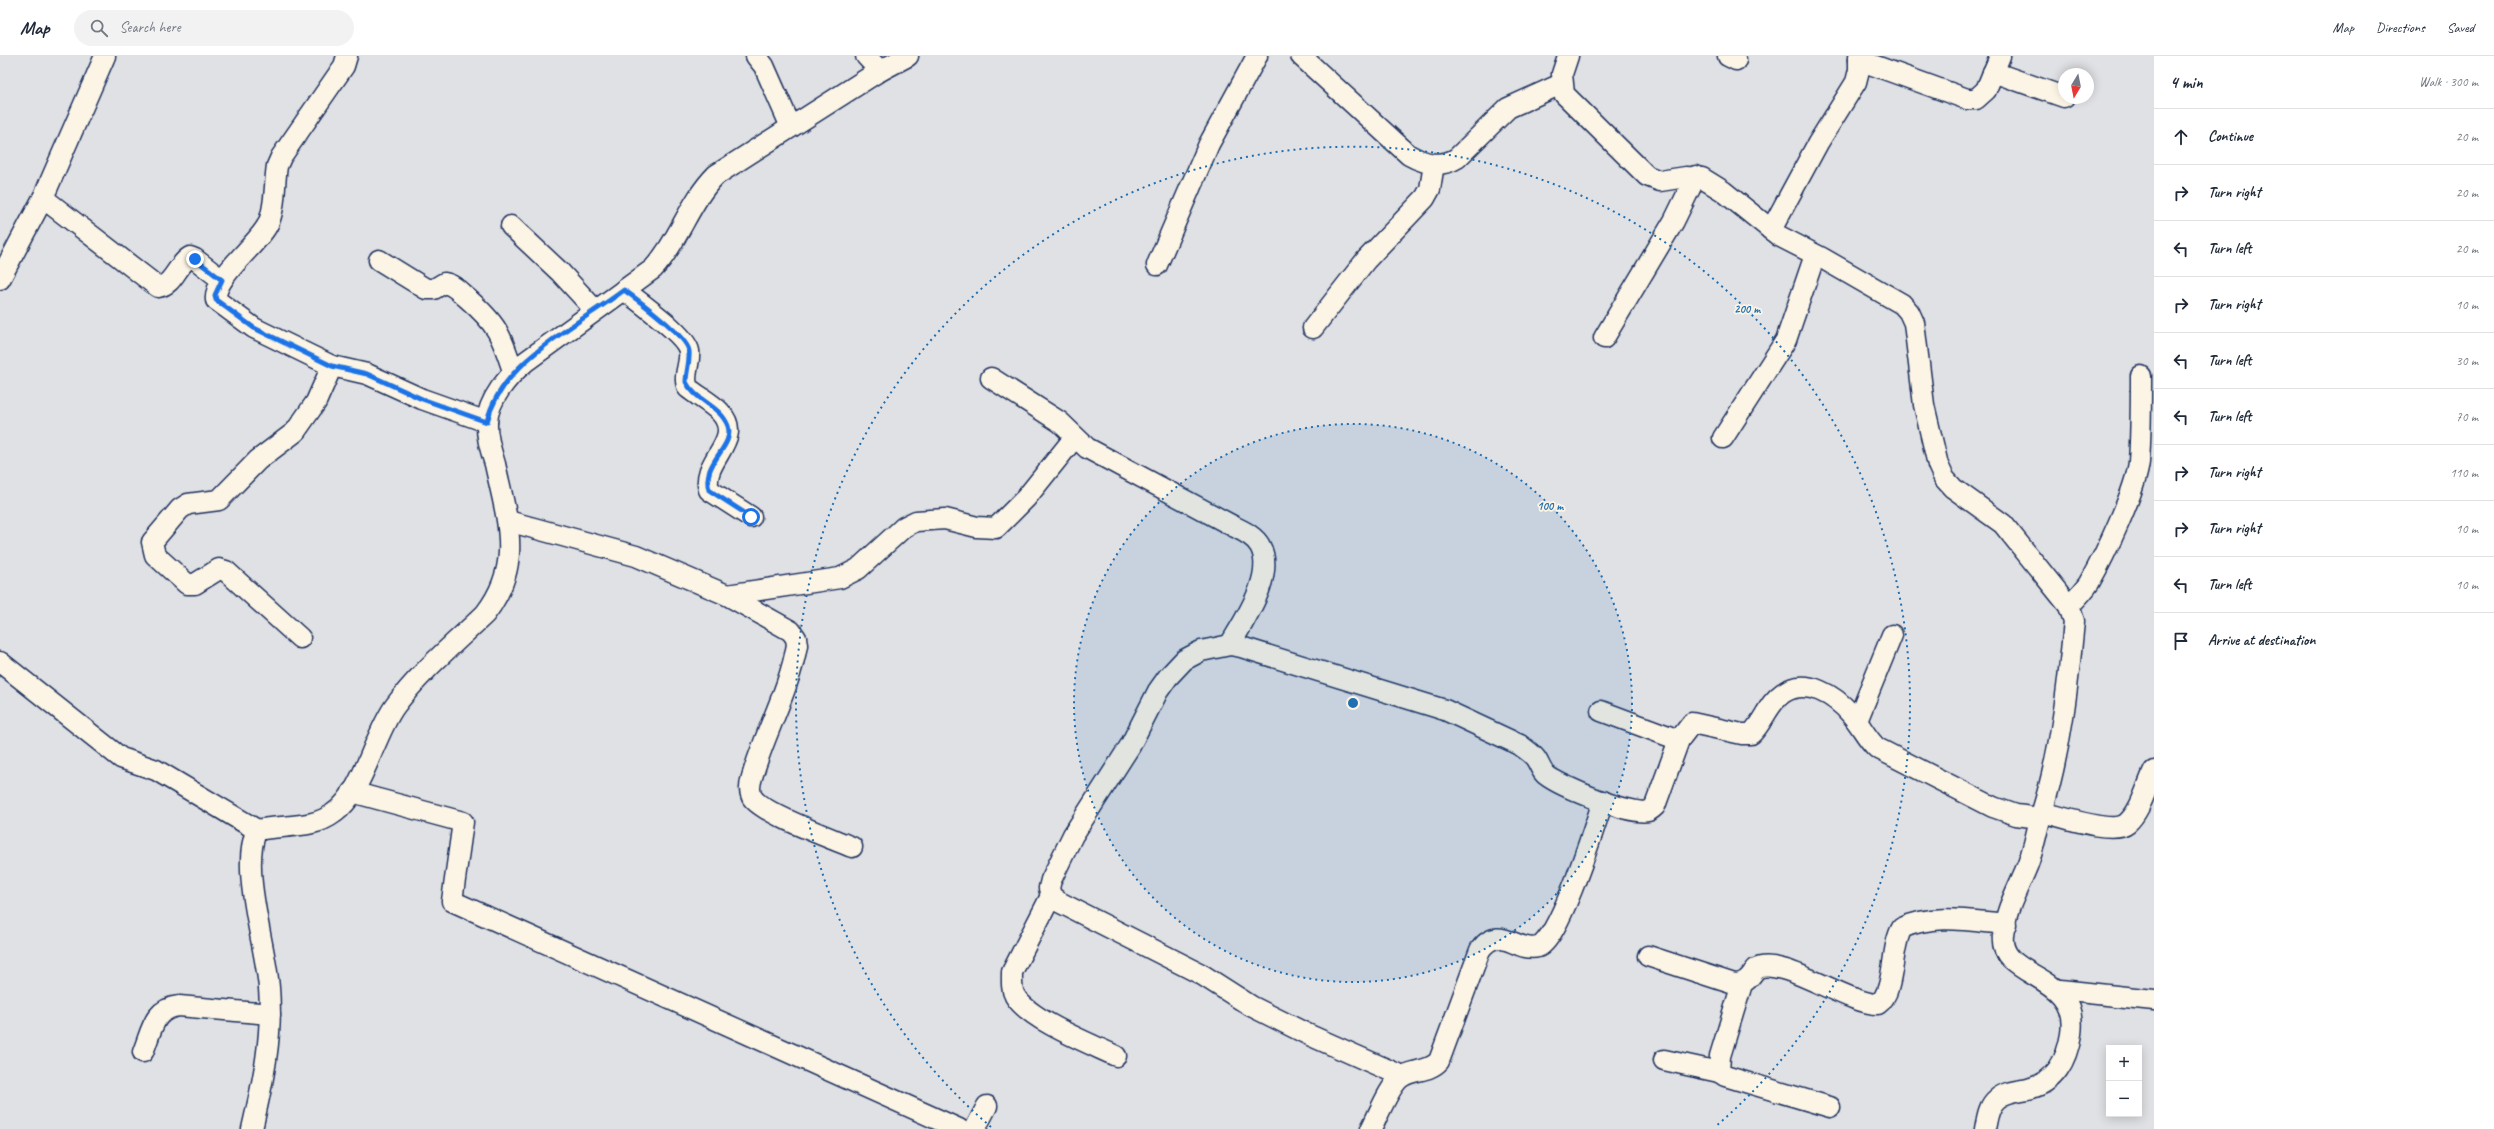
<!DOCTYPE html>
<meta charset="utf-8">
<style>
body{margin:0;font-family:Caveat,sans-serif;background:#f2f2f3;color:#1f2937}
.controls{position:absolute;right:12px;bottom:12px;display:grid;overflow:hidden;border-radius:0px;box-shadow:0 2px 10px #0003}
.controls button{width:36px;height:36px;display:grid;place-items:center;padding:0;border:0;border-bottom:1px solid #e0e1e3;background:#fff;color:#1f2937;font:20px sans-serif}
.compass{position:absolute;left:2058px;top:12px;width:36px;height:36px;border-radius:50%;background:#fff;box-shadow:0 2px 10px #0003;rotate:190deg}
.stop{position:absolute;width:12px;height:12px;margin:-9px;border:3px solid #1a73e8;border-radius:50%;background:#fff}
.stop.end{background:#1a73e8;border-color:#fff;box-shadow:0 1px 4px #0008}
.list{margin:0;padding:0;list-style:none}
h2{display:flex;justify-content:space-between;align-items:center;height:52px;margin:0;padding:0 16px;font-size:17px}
h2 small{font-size:13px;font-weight:400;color:#747a83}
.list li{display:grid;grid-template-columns:26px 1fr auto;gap:12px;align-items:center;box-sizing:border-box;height:56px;padding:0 16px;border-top:1px solid #e0e1e3}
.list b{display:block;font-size:15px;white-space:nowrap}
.list em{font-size:13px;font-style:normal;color:#747a83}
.icon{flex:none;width:22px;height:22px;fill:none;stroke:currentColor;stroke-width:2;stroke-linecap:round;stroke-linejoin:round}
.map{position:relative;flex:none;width:2154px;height:1073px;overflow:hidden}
header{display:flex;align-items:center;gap:24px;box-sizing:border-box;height:56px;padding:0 20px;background:#fff;border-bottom:1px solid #e0e1e3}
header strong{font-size:19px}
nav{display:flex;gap:22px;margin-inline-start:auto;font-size:14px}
.search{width:280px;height:36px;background:#f2f2f3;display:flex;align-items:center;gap:10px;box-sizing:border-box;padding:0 14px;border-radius:22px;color:#747a83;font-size:15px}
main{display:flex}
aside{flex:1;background:#fff}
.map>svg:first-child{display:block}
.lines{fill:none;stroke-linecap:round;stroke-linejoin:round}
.street-casing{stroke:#1b2f5e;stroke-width:23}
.street{stroke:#fcf5e5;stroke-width:20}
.route{stroke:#1a73e8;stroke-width:5}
.ring{fill:none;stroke:#1f6fb2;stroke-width:2;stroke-dasharray:2 4}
.centre{fill:#1f6fb2;stroke:#fcf5e5;stroke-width:2}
.ring-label{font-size:12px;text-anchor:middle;font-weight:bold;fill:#1f6fb2;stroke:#fcf5e5;stroke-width:3.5;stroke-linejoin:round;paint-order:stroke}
</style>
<header>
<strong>Map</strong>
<div class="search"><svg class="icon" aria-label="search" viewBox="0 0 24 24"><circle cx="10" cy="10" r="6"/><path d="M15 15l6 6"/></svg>Search here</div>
<nav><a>Map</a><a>Directions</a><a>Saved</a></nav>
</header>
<main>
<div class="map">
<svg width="2154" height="1073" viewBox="0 0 2154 1073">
<rect width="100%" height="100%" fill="#e0e1e4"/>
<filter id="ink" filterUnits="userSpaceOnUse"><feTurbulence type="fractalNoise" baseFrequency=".025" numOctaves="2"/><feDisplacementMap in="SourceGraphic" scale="8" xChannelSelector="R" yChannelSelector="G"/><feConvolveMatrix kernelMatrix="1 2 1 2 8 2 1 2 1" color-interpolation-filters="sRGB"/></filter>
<g filter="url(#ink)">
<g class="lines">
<defs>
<g id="street">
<path d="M 347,0 L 344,10 L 281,101 L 277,110 C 274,128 276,151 268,168 C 258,189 213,221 216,244 L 254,272 L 332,310 L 367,318 L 422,343 L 487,366"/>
<polyline points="756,0 764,10 791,71"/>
<polyline points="866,0 880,15"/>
<path d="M 1301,0 L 1409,99 C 1425,108 1441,112 1457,102 L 1508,52 L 1561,28"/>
<path d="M 1568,0 L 1562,18 L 1564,38 L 1647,120 L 1660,125 L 1686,121 L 1702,122 L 1723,135 L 1779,180 L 1822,202 L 1902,248 L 1909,256 L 1914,267 L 1924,349 L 1938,409 L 1944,422 L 1953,432 L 2003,468 L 2069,550 L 2074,565 C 2068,630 2061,694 2042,756 C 2037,773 2034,792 2028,808 C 2019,831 2005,854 2003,879 C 1998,925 2080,914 2071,978 C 2067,1004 2055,1027 2028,1033 C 2018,1035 2006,1035 1997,1043 C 1988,1050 1987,1063 1985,1073"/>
<polyline points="1728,0 1736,4"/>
<polyline points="1859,4 1967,43 1976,43 1986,34 2000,0"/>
<polyline points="1993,16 2064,41"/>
<path d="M 43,142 L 158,231 C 174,229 177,208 190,201 L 195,203 L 222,224"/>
<polyline points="511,170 560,216 595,254"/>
<polyline points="1771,174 1818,87 1856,26 1859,14 1859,0"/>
<path d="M 379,204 L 426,233 L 434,233 L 444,227 C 453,228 460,236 467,242 C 497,268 501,278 513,315"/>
<polyline points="1157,209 1209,88 1257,0"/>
<polyline points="0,223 43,142 105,0"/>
<path d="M 624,234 C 638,245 686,279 689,295 C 691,308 682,320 688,332 C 698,340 711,347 720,356 C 746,384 700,404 709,434 L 751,461"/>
<polyline points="1313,272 1366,204 1425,142 1430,133 1434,108"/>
<polyline points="1604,282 1674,165 1696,120"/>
<path d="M 991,322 L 1060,366 L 1087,392 L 1233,470 C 1243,475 1255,480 1260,490 C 1276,519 1244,564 1230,589"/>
<polyline points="1723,382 1786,284 1815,199"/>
<polyline points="508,465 636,500 727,539 840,522 858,513 904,471 916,465 945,463 977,471 996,472 1026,442 1075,381"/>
<path d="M 727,539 L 791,575 L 796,582 L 797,589 C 789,635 765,676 752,721 C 750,727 749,735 752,741 C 761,757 833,783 852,791"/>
<path d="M 2069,550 C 2076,543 2084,535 2089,527 C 2104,501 2136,434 2139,406 C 2141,378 2141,348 2141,320"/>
<polyline points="300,582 226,515 219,513 195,528 187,528 155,499 152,486 180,453 188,448 219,444 258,404 295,376 316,346 332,310"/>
<polyline points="0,606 121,702 156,714 257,774"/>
<polyline points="1601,655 1679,684"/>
<polyline points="1857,665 1892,579"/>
<polyline points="352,736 463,766 452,845 959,1073"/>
<path d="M 2042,756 C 2060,760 2113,779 2127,767 C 2141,755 2146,731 2154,715"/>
<path d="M 1051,840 L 1012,916 C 1012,924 1011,933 1015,940 C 1029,964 1091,988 1116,1000"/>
<path d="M 1648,900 L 1734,928 C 1746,928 1749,922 1756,913 C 1780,899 1847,948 1878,948 C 1896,935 1890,892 1902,872 C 1933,857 1972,865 2006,868"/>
<polyline points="1742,928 1720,1000 1719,1016 1725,1020 1830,1051"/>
<polyline points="2060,934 2154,944"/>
<path d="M 143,996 C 152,974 153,953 179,950 L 270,958"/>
<polyline points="1664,1004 1719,1016"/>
<path d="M 1402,1020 L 1307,978 L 1251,950 L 1201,918 L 1059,846 L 1051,840 L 1049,832 L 1051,824 L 1073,779 L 1130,690 L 1158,635 L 1168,621 L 1184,604 L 1201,595 L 1230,589 L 1241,591 L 1445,654 L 1520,689 C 1526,694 1532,697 1536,703 C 1540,709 1541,715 1546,719 C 1560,730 1631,760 1648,755 C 1650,755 1653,752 1655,750 L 1679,684 L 1692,667 L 1742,678 L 1751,678 C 1764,666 1768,647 1783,637 C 1807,621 1835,640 1851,658 C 1861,669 1866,682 1877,692 L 1993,751 L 2016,759 L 2040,762"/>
<path d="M 252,1073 C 263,1026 273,980 269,932 C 266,890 239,811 257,774 C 283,768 312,774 334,757 C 364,736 373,680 395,650 C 420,616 455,587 485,558 C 524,508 507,464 495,408 C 491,395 486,380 487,366 C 488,344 508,320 525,306 L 653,213 C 679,185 689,146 716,119 L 876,17 L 908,0"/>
<polyline points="975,1073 987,1050"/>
<path d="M 1371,1073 C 1378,1060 1391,1026 1403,1020 C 1415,1013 1429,1016 1439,1005 L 1480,894 C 1500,867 1516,897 1538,891 C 1559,885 1595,769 1603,745"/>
</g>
</defs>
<use href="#street" class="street-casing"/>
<use href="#street" class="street"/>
</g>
</g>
<g class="lines" filter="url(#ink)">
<path class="route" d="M 195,203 L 222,224 L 215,239 L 216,244 L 254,272 L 332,310 L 367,318 L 422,343 L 487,366 C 500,306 578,269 624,234 C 638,244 687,280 689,295 C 690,306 686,316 686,326 C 695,345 720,349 728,370 C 735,391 701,406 709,434 L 751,461"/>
</g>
<circle cx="1353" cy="647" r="279" fill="#1f6fb2" fill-opacity=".12"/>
<g class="ring">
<circle cx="1353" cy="647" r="279"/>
<path d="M991 1071A557 557 0 1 1 1715 1071"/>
</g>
<circle cx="1353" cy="647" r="6" class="centre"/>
<g class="ring-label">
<text x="1747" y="257">200 m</text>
<text x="1550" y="454">100 m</text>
</g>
</svg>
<div class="controls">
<button>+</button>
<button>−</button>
</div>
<svg class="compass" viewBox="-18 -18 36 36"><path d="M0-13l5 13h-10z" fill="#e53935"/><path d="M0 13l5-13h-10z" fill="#747a83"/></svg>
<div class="stop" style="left:751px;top:461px"></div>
<div class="stop end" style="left:195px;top:203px"></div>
</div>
<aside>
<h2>4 min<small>Walk · 300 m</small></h2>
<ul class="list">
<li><svg class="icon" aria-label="ahead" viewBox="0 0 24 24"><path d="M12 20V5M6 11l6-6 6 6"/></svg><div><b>Continue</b></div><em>20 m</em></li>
<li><svg class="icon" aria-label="right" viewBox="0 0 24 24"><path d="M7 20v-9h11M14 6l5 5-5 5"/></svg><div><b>Turn right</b></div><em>20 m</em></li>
<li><svg class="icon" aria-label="left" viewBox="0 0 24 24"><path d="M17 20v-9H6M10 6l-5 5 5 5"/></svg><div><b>Turn left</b></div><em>20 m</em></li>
<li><svg class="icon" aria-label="right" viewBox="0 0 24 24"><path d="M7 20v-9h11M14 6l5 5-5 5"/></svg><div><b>Turn right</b></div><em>10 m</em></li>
<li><svg class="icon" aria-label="left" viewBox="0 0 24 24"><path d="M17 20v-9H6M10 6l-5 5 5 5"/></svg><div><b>Turn left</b></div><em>30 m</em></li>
<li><svg class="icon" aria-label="left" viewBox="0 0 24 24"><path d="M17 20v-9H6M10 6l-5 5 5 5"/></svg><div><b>Turn left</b></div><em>70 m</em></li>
<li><svg class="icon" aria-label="right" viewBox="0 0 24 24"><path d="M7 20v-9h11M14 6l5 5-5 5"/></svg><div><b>Turn right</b></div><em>110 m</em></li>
<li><svg class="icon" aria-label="right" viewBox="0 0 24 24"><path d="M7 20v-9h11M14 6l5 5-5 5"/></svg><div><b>Turn right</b></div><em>10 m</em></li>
<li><svg class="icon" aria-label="left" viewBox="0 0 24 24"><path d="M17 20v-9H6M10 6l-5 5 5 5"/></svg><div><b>Turn left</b></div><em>10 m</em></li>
<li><svg class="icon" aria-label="arrive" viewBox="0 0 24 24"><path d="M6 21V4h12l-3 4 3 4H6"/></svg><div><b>Arrive at destination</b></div></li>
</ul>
</aside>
</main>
